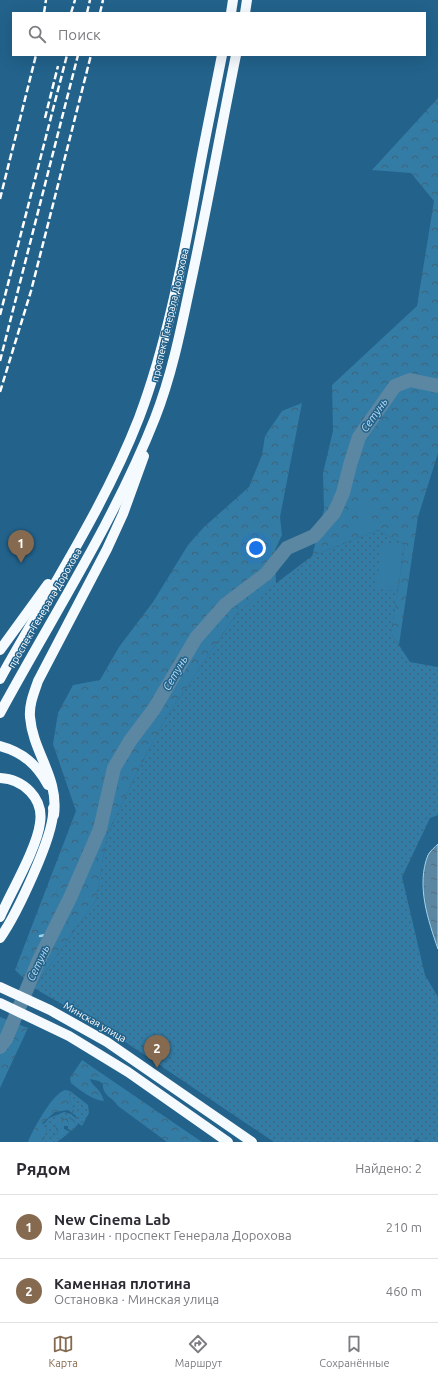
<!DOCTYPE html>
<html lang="ru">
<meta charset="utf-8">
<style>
body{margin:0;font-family:Ubuntu,sans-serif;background:#f2f2f3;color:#2b2b33}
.you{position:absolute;left:256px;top:548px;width:14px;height:14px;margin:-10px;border:3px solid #fff;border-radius:50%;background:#1a73e8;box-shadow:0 0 0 6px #1a73e833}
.badge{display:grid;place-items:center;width:26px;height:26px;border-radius:50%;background:#866a4f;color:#fff;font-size:13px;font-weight:700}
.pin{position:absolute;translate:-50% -33px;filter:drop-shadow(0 1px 2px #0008)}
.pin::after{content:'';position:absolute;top:21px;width:14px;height:12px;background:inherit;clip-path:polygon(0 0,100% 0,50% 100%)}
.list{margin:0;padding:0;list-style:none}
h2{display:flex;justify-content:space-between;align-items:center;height:52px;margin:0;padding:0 16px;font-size:17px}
h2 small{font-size:13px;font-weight:400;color:#7c7c81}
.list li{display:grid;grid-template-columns:26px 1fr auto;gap:12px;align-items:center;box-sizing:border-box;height:64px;padding:0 16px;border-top:1px solid #e1e1e2}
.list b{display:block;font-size:15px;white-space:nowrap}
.list p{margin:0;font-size:13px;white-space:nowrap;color:#7c7c81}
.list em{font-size:13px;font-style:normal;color:#7c7c81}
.icon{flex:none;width:22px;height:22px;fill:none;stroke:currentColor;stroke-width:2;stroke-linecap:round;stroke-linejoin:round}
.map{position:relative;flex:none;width:438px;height:1142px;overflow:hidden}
.search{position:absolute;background:#fff;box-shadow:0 4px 16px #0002;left:12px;right:12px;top:12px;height:44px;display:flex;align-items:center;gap:10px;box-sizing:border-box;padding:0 14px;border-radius:0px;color:#7c7c81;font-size:15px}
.sheet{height:180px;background:#fff}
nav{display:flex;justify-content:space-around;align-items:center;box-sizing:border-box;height:56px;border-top:1px solid #e1e1e2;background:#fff;font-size:11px;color:#7c7c81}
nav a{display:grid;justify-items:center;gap:2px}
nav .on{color:#866a4f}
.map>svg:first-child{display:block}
.grass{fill:url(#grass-dots)}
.forest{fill:url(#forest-crowns)}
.park{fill:#337ca6}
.water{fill:url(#water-ripples);stroke:#a3d2ec}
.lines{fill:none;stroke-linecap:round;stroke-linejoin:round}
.stream{stroke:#a3d2ec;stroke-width:2.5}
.river{stroke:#5b87a2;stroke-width:14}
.major{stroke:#f4fafe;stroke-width:10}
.rail{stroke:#fff;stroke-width:2.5;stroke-dasharray:7 3;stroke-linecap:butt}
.labels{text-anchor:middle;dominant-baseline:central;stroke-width:3;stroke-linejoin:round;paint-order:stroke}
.street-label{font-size:10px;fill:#fff;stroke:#22628b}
.water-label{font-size:11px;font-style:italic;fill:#bbdef2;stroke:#22628b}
</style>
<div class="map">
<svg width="438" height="1142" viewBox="0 0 438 1142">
<defs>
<pattern id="grass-dots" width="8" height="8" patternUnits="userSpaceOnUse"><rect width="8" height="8" fill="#337ca6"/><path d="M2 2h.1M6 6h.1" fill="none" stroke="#406479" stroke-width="1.8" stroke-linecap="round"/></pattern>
<pattern id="forest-crowns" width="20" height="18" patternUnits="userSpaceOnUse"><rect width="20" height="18" fill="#337ca6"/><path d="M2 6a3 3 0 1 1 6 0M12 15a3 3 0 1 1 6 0" fill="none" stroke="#406479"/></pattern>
<pattern id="water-ripples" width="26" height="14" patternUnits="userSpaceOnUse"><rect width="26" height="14" fill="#5b87a2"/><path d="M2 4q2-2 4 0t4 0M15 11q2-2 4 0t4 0" fill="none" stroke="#556f80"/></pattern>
</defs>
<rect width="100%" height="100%" fill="#22628b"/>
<g class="grass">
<polygon points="378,530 405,545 391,633 410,662 438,667 438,815 430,818 402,877 425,975 438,997 438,1142 421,1142 416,1139 414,1142 274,1142 112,1033 34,988 96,900 107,835 138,770 165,719 237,613 312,556"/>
<polygon points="70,1091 88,1105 89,1113 82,1126 78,1123 77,1126 75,1125 74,1120 69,1118 60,1120 55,1125 58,1133 51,1137 53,1140 69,1133 57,1142 41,1142 44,1140 47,1129 43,1125 49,1118 64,1112 71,1114 77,1119 69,1098"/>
</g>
<g class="forest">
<polygon points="438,98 438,453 418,517 399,645 391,633 405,545 378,530 312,556 324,510 323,473 333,431 332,385 417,306 434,201 411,173 372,170"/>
<polygon points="302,403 280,517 282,535 275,550 276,584 237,613 165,719 138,770 107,835 96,900 34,988 15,970 76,811 53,744 58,713 73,685 100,680 119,647 153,602 188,545 204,527 249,487 262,455 265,436 282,411"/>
<polygon points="0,1017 28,1028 0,1088"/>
<path d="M 82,1060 L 202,1142 L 167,1142 L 118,1106 C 113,1097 102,1096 103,1084 L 99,1081 L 90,1079 C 92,1087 100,1087 104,1101 C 92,1100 80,1090 71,1083 L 70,1078 Z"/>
<path d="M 65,1090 L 70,1091 L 69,1098 L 76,1116 L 68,1110 L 55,1112 L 41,1124 L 44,1123 L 43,1125 L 47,1129 L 44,1140 L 41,1142 L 28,1142 C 33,1129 53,1093 65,1090 Z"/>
<polygon points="69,1118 74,1121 76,1127 72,1131 68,1129 68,1126 64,1126 64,1129 70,1132 53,1141 51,1140 51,1137 58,1133 54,1121"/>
</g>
<g class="park">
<rect x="360" y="503" width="12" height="28"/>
<polygon points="382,543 403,545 397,591 376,589"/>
</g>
<path class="water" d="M 438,844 L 438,949 C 428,920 416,885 428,855 C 430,851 435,847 438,844 Z"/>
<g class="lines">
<polyline class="stream" points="40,936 52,934"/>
<polyline class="river" points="0,1047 6,1039 39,960 70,898 100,829 114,768 130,741 154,709 196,638 226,604 266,574 287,548 314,536 334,513 343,493 350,465 359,437 395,386 410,380 438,386"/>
<g class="major">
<polyline points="231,13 233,0"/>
<polyline points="245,13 247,0"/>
<polyline points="0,650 48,584"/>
<path d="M 0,679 C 47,594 104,508 139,418 C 166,346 181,269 195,193 C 203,147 213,101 222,55"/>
<path d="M 0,713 C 53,615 114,522 155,418 C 171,377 180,334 189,291 C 206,213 220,134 236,55"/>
<path d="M 0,746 C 23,752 37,765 48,785"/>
<path d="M 0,778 C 23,779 44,798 40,823 C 37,848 11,892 0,917"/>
<path d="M 54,815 C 59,777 33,753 30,717 C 29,704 34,693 38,681 L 107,549 L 123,514 L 144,456"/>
<path d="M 0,938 C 15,917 56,833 53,808"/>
<polyline points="0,987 50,1010 107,1042 252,1142"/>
<polyline points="0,1003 69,1036 128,1072 228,1142"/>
</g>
<g class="rail">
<polyline points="44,13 46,0"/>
<polyline points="71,13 75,0"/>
<polyline points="87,13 90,0"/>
<polyline points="100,13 103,0"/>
<polyline points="45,118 58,66"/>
<polyline points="0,199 36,55"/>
<polyline points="0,315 67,55"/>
<polyline points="0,361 78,55"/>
<polyline points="0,392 31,291 91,55"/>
</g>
</g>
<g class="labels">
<g class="street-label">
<text transform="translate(170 315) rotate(-77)">проспект Генерала Дорохова</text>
<text transform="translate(45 608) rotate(-60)">проспект Генерала Дорохова</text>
<text transform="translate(95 1022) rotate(30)">Минская улица</text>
</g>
<g class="water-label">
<text transform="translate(374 415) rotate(-55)">Сетунь</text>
<text transform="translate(175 673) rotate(-60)">Сетунь</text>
<text transform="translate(38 963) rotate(-65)">Сетунь</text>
</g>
</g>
</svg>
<div class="you"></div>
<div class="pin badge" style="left:21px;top:563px">1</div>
<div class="pin badge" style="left:157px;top:1068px">2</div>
<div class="search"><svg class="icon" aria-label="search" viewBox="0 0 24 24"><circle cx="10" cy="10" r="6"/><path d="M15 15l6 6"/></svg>Поиск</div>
</div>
<section class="sheet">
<h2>Рядом<small>Найдено: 2</small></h2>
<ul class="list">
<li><span class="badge">1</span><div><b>New Cinema Lab</b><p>Магазин · проспект Генерала Дорохова</p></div><em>210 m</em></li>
<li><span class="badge">2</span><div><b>Каменная плотина</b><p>Остановка · Минская улица</p></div><em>460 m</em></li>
</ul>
</section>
<nav>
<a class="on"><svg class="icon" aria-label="map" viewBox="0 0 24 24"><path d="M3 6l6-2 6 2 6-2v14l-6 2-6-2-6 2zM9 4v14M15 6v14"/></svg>Карта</a>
<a><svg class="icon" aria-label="directions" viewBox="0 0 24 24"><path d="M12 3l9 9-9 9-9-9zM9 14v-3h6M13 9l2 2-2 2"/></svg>Маршрут</a>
<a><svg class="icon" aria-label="saved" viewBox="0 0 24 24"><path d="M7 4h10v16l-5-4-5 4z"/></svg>Сохранённые</a>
</nav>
